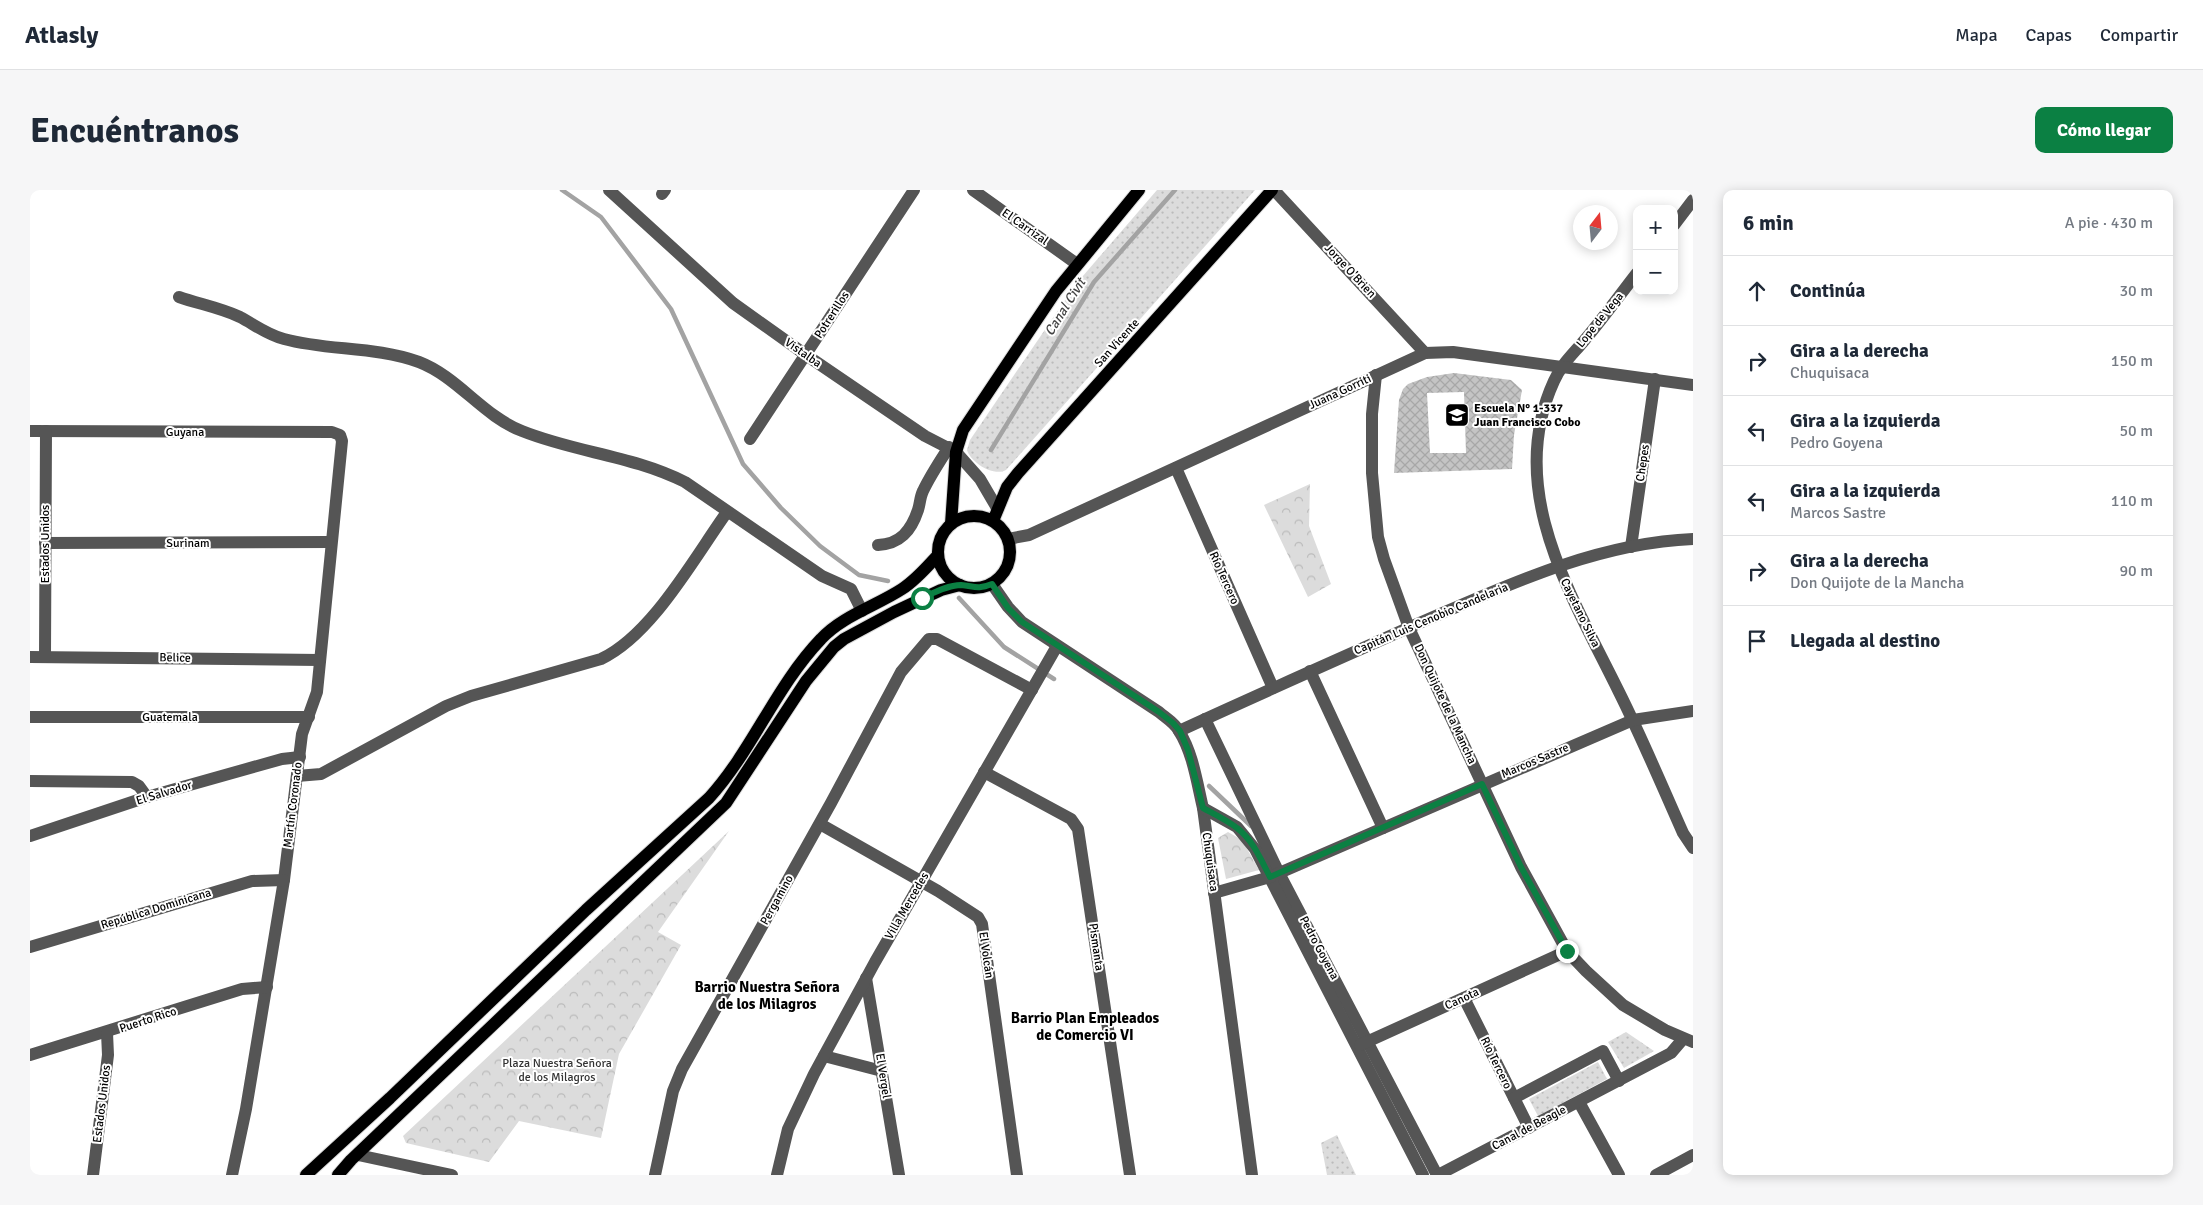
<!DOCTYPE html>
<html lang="es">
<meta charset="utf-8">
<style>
body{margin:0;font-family:Signika,sans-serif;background:#f6f6f7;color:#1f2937}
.controls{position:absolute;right:15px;top:15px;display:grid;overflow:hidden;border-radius:10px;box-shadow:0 2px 12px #0003}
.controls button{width:45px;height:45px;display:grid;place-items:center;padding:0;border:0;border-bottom:1px solid #e0e1e3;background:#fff;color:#1f2937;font:25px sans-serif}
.compass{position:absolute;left:1543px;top:15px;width:45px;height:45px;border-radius:50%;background:#fff;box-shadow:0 2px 12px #0003;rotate:16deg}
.stop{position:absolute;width:15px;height:15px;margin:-11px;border:4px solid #0b8043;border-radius:50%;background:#fff}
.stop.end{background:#0b8043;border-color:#fff;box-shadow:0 1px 5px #0008}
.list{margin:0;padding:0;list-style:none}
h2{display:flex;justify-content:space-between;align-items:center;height:65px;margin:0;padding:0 20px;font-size:21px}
h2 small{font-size:16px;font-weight:400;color:#747a83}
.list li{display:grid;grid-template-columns:32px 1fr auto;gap:15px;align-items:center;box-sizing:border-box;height:70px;padding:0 20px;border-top:1px solid #e0e1e3}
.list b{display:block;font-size:19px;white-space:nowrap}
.list p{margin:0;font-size:16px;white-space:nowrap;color:#747a83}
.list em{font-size:16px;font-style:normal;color:#747a83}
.icon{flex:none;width:28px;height:28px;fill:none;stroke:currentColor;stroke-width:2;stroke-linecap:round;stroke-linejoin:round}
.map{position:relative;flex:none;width:1663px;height:985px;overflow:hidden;border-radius:10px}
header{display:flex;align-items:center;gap:30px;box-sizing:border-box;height:70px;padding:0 25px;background:#fff;border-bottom:1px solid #e0e1e3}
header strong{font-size:24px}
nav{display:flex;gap:28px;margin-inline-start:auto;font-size:18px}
.intro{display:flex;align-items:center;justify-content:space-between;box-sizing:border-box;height:120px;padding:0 30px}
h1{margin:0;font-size:35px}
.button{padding:12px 22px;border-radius:10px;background:#0b8043;color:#fff;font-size:18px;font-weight:700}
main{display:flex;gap:30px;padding:0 30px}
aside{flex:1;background:#fff;border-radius:10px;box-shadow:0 2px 12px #0003}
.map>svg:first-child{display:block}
.grass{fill:url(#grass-dots)}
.park{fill:url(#park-crowns)}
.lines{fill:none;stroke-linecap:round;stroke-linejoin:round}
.stream{stroke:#a3a3a3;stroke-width:4.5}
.building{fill:url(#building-cross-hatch);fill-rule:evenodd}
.major-casing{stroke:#dbdbdb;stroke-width:14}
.minor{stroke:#555;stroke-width:12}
.major{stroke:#000;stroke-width:12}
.route{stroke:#0b8043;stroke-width:6}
.labels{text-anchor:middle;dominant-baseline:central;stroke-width:4;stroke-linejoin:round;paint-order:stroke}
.street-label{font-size:12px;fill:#000;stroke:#fff}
.poi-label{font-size:12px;font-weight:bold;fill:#000;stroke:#fff;text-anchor:start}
.park-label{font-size:12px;fill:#333;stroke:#fff}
.water-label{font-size:14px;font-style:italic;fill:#444;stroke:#fff}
.quarter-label{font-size:15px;font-weight:bold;fill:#000;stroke:#fff}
</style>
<header>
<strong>Atlasly</strong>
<nav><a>Mapa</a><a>Capas</a><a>Compartir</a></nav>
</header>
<div class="intro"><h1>Encuéntranos</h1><a class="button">Cómo llegar</a></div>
<main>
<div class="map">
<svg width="1663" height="985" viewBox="0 0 1663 985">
<defs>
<pattern id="grass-dots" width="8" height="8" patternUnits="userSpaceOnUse" patternTransform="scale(1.25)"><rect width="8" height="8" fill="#dcdcdc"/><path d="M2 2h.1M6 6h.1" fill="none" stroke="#bbb" stroke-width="1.8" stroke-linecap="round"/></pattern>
<pattern id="park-crowns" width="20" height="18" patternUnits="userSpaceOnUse" patternTransform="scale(1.25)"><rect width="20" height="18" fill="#dcdcdc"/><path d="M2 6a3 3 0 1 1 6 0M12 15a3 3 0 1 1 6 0" fill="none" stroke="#bbb"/></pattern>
<pattern id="building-cross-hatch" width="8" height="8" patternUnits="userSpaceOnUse" patternTransform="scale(1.25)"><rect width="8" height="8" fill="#c4c4c4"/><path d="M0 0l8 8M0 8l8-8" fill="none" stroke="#a7a7a7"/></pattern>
</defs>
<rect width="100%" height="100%" fill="#fff"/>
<g class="grass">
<path d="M 1127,0 L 1225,0 L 976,280 C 964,287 941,273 937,260 L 940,250 L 1046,94 Z"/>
<polygon points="1596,842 1624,861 1594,878 1578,852"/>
<polygon points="1568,872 1577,889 1508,926 1499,909"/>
<polygon points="1307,945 1326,985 1297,985 1291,953"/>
</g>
<g class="park">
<polygon points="1280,294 1279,336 1301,394 1278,407 1234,315"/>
<polygon points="699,641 628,742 651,755 589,864 571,948 489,931 459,972 376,953 373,946"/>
<polygon points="1198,642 1212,650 1229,680 1196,689 1188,648"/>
</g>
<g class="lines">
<g class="stream">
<polyline points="532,0 571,27 641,119 713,274 751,318 790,356 829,385 858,391"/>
<polyline points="961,260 1064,92 1145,0"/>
<polyline points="929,408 974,457 1024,489"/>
<polyline points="1179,596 1221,636"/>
</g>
</g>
<path class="building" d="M 1424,183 L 1481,190 L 1492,200 L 1484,245 L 1482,279 L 1364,283 L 1369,210 L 1373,199 L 1378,194 L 1397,187 ZM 1434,202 L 1436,263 L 1400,263 L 1397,203 Z"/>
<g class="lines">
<defs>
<g id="major">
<circle cx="944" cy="362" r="36"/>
<polyline points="963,331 977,297 988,283 1242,0"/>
<polyline points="921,334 926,262 933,240 1026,101 1109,0"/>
<path d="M 276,985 L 360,908 L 556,720 L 679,608 C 722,561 746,496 791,449 C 812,426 846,416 872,399 C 886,390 897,377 908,365"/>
<polyline points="308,985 321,970 696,613 776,491 804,457 814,449 864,422 911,400 930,395"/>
</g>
</defs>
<use href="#major" class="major-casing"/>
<g class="minor">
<polyline points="579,0 703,113 776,165 895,246 926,262 950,289 967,318"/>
<polyline points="943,0 1047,74"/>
<polyline points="1244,0 1395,163"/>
<polyline points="632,4 635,0"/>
<polyline points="1644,35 1663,10"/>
<path d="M 1607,83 C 1589,106 1572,130 1553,152 C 1542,165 1531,175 1524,191 C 1474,300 1542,406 1589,502 C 1612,548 1632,596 1653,643 L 1663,658"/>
<path d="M 149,107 C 169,114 191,118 210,127 C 225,135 238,145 254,149 C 298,161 345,156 389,172 C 428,187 453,226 492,241 C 547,263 601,265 655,292 L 792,386 L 821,399 L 832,421"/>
<polyline points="1346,185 1342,224 1342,283 1348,347 1354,369 1379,438 1491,677 1537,761 1556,781 1593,815 1635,840 1663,852"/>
<polyline points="0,241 302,242 310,245 312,251 287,502 272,544 254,690 216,919 202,985"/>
<polyline points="720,249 884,0"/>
<polyline points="1146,278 1243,498"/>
<polyline points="978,349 999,345 1395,163 1423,162 1663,195"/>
<polyline points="15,353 301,352"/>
<path d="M 848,355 C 870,354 881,341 888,320 C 890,314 890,307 893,301 C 900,286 910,271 919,257"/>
<polyline points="1601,357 1625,189"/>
<path d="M 962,394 L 978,417 L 992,432 L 1129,522 C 1136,528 1145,533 1149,541 C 1163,563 1167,593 1173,618 L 1222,985"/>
<polyline points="0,467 290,470"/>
<polyline points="15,467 16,241"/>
<polyline points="1280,481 1353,638"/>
<polyline points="0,527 279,527"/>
<polyline points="1175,529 1249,683 1407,985"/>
<path d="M 1149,541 C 1225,506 1302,472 1378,438 C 1469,399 1563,353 1663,349"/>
<polyline points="954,582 1041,629 1048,639 1100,985"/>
<path d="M 267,586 L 291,584 L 416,516 L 441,506 L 571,469 C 622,445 664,368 697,322"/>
<polyline points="0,591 102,592 109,596 117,607"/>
<polyline points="1173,618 1207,637 1225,659 1393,985"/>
<polyline points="790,634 908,701 948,727 952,734 987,985"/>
<polyline points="0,646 117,607 252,569 270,567"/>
<polyline points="1184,703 1240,687 1603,530 1663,521"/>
<polyline points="0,757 222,691 254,690"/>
<polyline points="836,788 869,985"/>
<polyline points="1434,808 1499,938"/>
<polyline points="1330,855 1537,761"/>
<polyline points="0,865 212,799 237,797"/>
<polyline points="794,866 852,881"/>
<polyline points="1484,908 1573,861 1589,891"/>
<polyline points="1549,912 1589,985"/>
<polyline points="328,965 422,985"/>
<polyline points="63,985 78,865 77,843"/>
<polyline points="625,985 643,901 652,879 801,613 871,482 899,449 907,449 1002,500"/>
<polyline points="747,985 758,939 784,884 845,772 1027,456"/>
<polyline points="1408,985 1641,863 1653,849"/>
<polyline points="1626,985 1663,965"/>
</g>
<use href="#major" class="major"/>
</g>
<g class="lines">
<path class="route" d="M 892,408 C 903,403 918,395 931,395 C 944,396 947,400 962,394 L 978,418 L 992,432 L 1129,522 L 1143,533 L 1150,541 L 1158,560 L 1173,618 C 1184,624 1197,630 1207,638 C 1223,650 1231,670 1240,687 L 1452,594 L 1491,677 L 1537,761"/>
</g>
<defs>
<symbol id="school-square" viewBox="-11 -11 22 22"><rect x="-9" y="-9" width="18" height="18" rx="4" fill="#000" stroke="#fff"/><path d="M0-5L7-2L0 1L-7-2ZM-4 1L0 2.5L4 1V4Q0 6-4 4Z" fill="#fff"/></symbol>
</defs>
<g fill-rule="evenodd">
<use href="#school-square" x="1413" y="211" width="28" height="28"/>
</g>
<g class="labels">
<g class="street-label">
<text transform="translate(995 37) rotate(35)">El Carrizal</text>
<text transform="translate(1320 81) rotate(47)">Jorge O'Brien</text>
<text transform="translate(802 125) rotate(-57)">Potrerillos</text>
<text transform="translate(1570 130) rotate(-51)">Lope de Vega</text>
<text transform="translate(1087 153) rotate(-48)">San Vicente</text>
<text transform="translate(773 163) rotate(35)">Vistalba</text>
<text transform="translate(1310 202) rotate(-25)">Juana Gorriti</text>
<text x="155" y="242">Guyana</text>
<text transform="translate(1613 273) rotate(-82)">Chepes</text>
<text x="158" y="353">Surinam</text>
<text transform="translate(15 354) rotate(-90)">Estados Unidos</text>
<text transform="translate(1194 388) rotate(66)">Río Tercero</text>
<text transform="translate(1550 423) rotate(64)">Cayetano Silva</text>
<text transform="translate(1401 429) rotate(-23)">Capitán Luis Cenobio Candelaria</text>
<text transform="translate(145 468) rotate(1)">Belice</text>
<text transform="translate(1415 514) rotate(65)">Don Quijote de la Mancha</text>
<text x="140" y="527">Guatemala</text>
<text transform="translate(1505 571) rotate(-23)">Marcos Sastre</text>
<text transform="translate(134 603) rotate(-17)">El Salvador</text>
<text transform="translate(263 615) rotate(-83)">Martín Coronado</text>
<text transform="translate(1180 672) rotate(82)">Chuquisaca</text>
<text transform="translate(747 710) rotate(-61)">Pergamino</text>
<text transform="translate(877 716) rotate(-60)">Villa Mercedes</text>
<text transform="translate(126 719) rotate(-17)">República Dominicana</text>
<text transform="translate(1066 757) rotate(82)">Pismanta</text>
<text transform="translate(1289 758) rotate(62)">Pedro Goyena</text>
<text transform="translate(956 765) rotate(82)">El Volcán</text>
<text transform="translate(1432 809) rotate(-25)">Canota</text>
<text transform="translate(118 830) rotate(-18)">Puerto Rico</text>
<text transform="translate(1466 873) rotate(64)">Río Tercero</text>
<text transform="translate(853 886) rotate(81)">El Vergel</text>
<text transform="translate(72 914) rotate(-83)">Estados Unidos</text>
<text transform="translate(1499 938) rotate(-28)">Canal de Beagle</text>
</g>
<g class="poi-label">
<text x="1444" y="218">Escuela N° 1-337<tspan x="1444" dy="14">Juan Francisco Cobo</tspan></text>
</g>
<g class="park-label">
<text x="527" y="873">Plaza Nuestra Señora<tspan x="527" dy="14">de los Milagros</tspan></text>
</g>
<g class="water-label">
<text transform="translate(1035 117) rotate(-58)">Canal Civit</text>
</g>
<g class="quarter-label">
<text x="737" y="797">Barrio Nuestra Señora<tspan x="737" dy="17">de los Milagros</tspan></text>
<text x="1055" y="828">Barrio Plan Empleados<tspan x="1055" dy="17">de Comercio VI</tspan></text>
</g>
</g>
</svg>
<div class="controls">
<button>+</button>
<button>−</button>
</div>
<svg class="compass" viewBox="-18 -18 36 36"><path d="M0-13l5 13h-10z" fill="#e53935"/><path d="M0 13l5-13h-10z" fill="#747a83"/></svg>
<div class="stop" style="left:892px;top:408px"></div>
<div class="stop end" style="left:1537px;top:761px"></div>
</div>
<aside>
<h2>6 min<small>A pie · 430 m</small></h2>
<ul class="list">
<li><svg class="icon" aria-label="ahead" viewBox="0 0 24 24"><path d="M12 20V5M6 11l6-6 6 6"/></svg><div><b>Continúa</b></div><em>30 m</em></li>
<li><svg class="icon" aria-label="right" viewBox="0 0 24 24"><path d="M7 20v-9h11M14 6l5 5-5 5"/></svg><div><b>Gira a la derecha</b><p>Chuquisaca</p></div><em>150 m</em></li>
<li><svg class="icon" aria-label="left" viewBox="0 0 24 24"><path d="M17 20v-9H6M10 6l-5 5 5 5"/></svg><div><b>Gira a la izquierda</b><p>Pedro Goyena</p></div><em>50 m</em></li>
<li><svg class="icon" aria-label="left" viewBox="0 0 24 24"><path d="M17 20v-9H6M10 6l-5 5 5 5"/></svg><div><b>Gira a la izquierda</b><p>Marcos Sastre</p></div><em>110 m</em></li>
<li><svg class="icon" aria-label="right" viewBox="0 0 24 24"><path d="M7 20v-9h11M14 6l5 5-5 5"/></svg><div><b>Gira a la derecha</b><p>Don Quijote de la Mancha</p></div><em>90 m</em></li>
<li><svg class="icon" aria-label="arrive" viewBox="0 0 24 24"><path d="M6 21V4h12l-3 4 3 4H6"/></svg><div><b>Llegada al destino</b></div></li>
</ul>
</aside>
</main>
